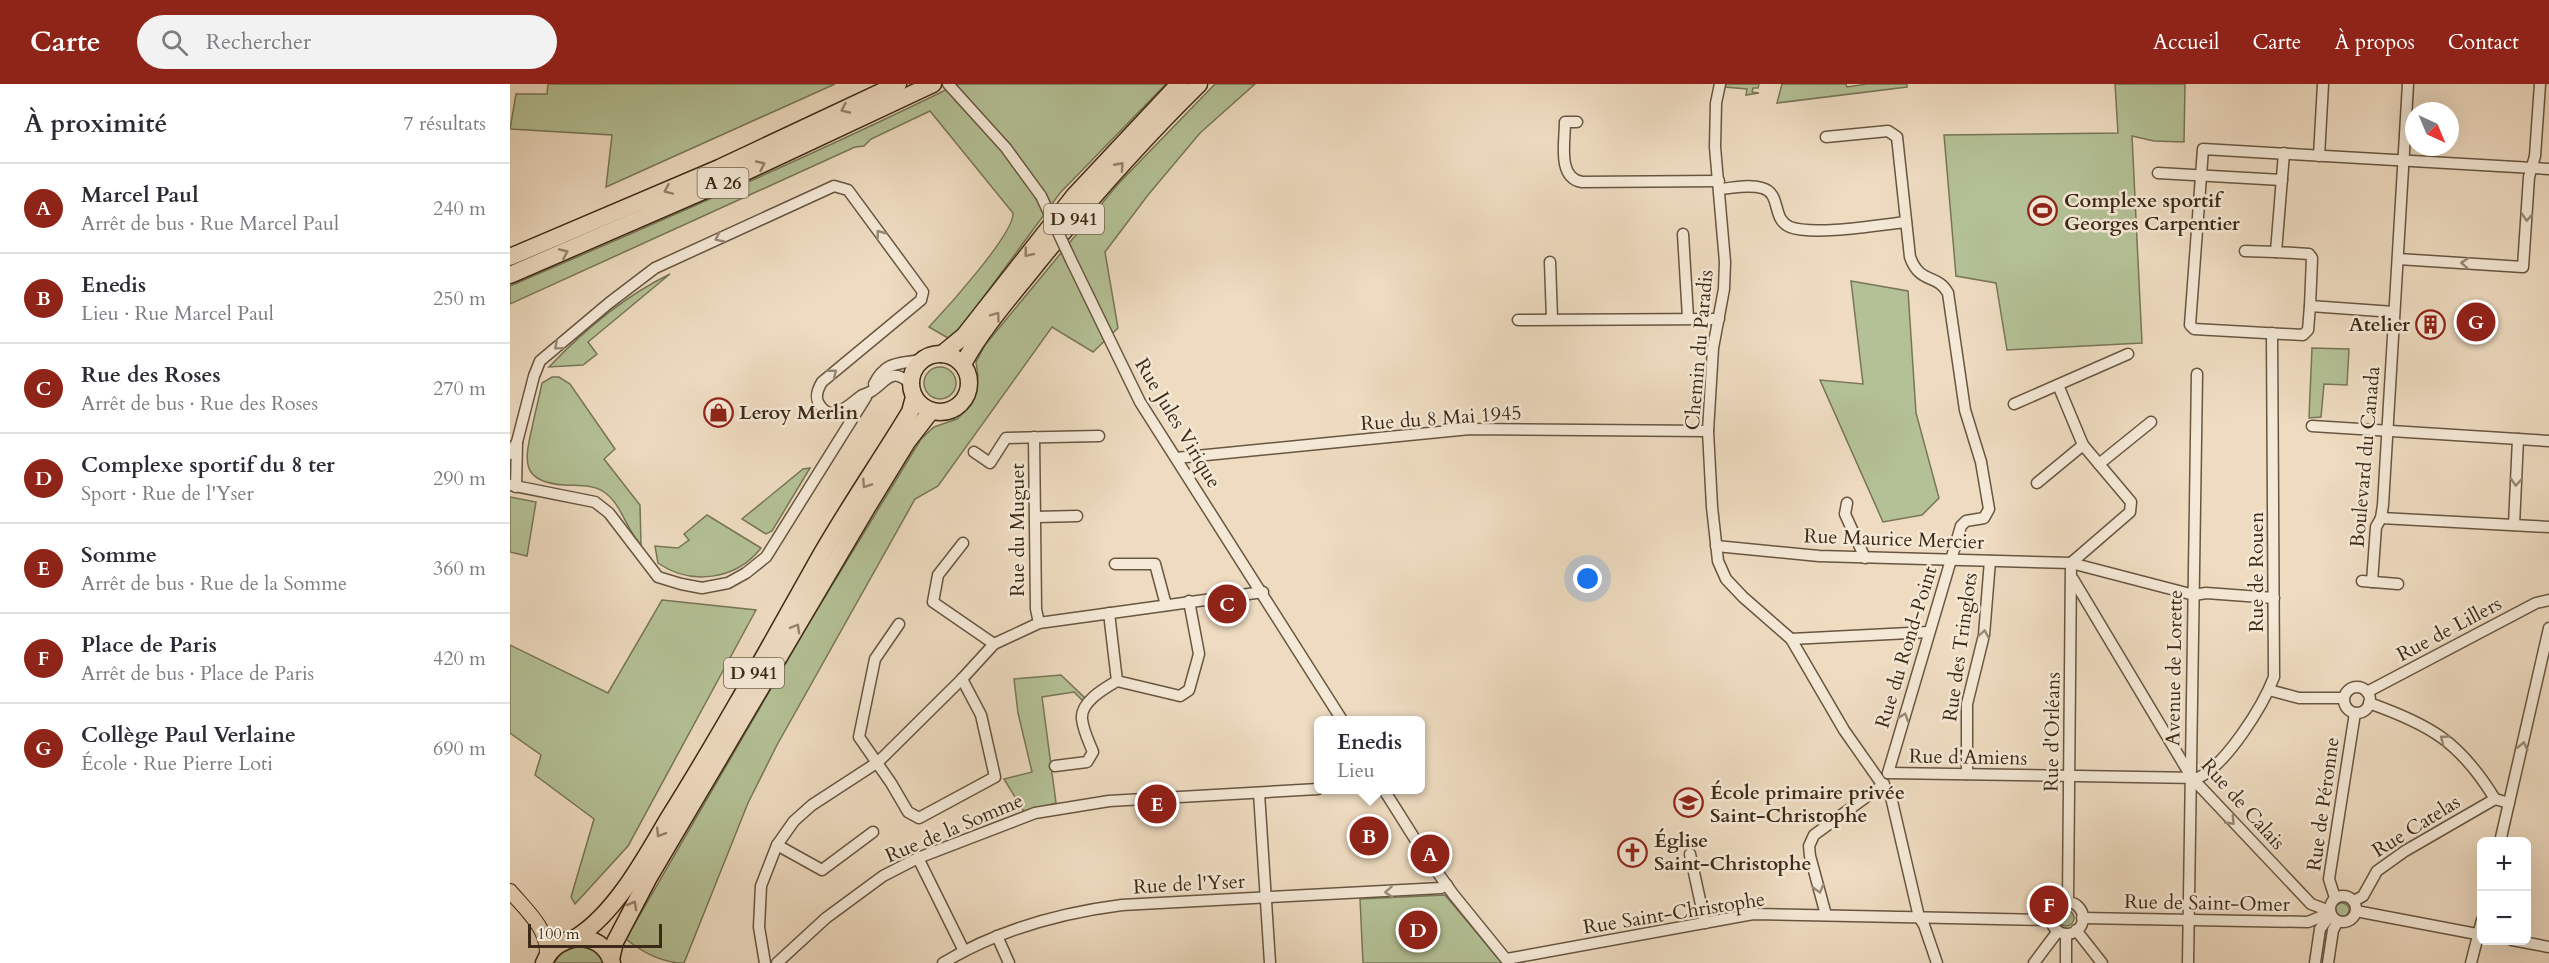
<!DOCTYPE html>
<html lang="fr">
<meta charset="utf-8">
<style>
body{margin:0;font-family:Cardo,serif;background:#f2f2f3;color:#2b2b33}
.controls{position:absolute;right:18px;bottom:18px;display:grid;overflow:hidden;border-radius:9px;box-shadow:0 6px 24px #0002}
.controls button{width:54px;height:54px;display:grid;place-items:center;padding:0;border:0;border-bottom:2px solid #e1e1e2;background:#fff;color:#2b2b33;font:30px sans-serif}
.compass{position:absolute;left:1895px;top:18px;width:54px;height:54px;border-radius:50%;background:#fff;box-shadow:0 6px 24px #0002;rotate:136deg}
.scale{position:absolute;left:18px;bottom:15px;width:134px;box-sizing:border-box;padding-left:6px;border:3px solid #3c2a16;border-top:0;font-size:16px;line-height:21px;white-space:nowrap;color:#3c2a16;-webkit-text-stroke:4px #f4e8d6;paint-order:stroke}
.you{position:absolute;left:1078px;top:495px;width:21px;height:21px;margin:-15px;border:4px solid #fff;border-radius:50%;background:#1a73e8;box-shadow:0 0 0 9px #1a73e833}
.badge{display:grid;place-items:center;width:39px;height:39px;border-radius:50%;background:#8f2418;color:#fff;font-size:20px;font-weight:700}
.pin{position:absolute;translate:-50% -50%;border:3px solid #fff;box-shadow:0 2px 6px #0006}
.popup{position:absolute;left:804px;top:632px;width:111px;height:78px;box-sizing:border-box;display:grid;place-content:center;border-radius:9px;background:#fff;filter:drop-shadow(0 2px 4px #0005);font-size:20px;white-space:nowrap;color:#7c7c81}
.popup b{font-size:22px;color:#2b2b33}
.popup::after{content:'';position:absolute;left:50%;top:100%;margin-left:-12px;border:12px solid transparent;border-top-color:#fff}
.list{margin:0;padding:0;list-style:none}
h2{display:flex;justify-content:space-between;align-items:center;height:78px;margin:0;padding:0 24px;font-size:26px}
h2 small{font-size:20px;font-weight:400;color:#7c7c81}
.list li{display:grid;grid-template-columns:39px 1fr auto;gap:18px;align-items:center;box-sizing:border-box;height:90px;padding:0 24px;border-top:2px solid #e1e1e2}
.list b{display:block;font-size:22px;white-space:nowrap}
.list p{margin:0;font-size:20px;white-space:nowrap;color:#7c7c81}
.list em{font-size:20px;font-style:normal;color:#7c7c81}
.icon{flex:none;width:33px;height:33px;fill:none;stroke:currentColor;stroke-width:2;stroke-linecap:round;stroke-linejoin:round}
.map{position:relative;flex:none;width:2039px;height:879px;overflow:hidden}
header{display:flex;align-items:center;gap:36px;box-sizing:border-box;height:84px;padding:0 30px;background:#8f2418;color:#fff}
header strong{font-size:28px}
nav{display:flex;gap:33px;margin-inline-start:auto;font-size:21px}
.search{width:420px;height:54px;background:#f2f2f3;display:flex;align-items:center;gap:15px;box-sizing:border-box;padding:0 21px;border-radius:33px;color:#7c7c81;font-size:22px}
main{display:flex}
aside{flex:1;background:#fff}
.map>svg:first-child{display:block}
.green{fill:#b4c196;stroke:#787656;stroke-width:1.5}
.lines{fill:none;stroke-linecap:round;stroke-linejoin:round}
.minor-casing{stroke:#685640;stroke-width:13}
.major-casing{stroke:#3c2a16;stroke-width:16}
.highway-casing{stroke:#3c2a16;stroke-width:19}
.minor{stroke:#f4e8d6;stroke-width:10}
.major{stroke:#eedbc0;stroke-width:14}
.highway{stroke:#eedbc0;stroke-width:16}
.minor-bridge-casing{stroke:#685640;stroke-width:13;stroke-linecap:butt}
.minor-bridge{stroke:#f4e8d6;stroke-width:10}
.oneway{stroke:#95826b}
.oneway2{stroke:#988976}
.labels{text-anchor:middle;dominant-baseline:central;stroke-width:5;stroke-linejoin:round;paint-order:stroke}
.shield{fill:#f4e8d6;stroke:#736350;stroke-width:1.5}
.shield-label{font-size:18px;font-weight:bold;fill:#3c2a16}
.poi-label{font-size:20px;font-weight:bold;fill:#3c2a16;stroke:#f4e8d6;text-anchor:start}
.street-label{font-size:20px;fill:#3c2a16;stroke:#f4e8d6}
</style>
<header>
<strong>Carte</strong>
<div class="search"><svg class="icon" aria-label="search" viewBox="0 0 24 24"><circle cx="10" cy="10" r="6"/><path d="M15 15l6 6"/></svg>Rechercher</div>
<nav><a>Accueil</a><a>Carte</a><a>À propos</a><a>Contact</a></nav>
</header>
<main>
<aside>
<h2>À proximité<small>7 résultats</small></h2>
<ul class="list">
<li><span class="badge">A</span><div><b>Marcel Paul</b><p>Arrêt de bus · Rue Marcel Paul</p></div><em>240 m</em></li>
<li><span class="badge">B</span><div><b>Enedis</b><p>Lieu · Rue Marcel Paul</p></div><em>250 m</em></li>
<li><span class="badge">C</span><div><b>Rue des Roses</b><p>Arrêt de bus · Rue des Roses</p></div><em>270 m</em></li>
<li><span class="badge">D</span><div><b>Complexe sportif du 8 ter</b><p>Sport · Rue de l'Yser</p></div><em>290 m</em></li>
<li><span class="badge">E</span><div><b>Somme</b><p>Arrêt de bus · Rue de la Somme</p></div><em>360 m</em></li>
<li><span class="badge">F</span><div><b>Place de Paris</b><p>Arrêt de bus · Place de Paris</p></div><em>420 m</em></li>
<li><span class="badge">G</span><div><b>Collège Paul Verlaine</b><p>École · Rue Pierre Loti</p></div><em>690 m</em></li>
</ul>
</aside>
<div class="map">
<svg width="2039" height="879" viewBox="0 0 2039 879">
<rect width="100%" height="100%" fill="#eedbc0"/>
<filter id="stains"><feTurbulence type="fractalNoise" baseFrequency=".00333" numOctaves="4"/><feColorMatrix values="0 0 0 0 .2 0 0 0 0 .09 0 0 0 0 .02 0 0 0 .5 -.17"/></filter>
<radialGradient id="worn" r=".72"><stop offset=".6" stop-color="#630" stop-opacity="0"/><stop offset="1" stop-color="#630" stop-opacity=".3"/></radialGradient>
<g class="green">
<polygon points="38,0 325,0 96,103 102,51 0,45 6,10 37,10"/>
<path d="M 448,0 L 656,0 L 550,109 L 453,241 L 438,254 L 419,243 C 435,226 505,149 503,129 L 420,27 L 361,55 L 354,62 L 345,63 L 0,220 L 0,202 C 151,137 301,72 448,0 Z"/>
<path d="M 705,0 L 745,0 L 690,49 L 638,111 L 595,168 L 608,244 L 583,268 L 542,243 L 428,402 L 405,415 L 267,661 L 238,719 L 174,879 C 153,879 132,868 116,855 L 135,822 L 299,539 L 411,355 L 424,343 L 447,335 L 461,321 L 466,308 L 468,292 L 466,278 L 475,261 L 608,100 Z"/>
<polygon points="1216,0 1249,0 1248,4 1243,4 1242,8 1249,9 1236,11 1237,5 1215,3"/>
<polygon points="1272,0 1336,0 1337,3 1357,0 1397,0 1397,3 1267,19"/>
<polygon points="1605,0 1675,0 1674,58 1644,57 1622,52 1632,259 1497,266 1486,199 1446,192 1434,51 1608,49"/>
<path d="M 160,190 L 78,258 L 87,270 L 73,281 L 39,283 C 73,247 115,212 160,190 Z"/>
<polygon points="1341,197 1398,207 1406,329 1429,414 1412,431 1373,438 1310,296 1353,300"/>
<polygon points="1802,264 1839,265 1837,301 1814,300 1811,333 1799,334"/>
<circle cx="430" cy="299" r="16"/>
<path d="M 42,293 L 49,293 L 60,300 L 105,365 L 94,375 L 130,421 L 131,461 C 116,446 112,420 94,408 C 83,400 67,402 54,401 C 11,398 14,378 22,344 C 25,329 29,314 32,299 Z"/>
<polygon points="300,384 262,447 256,450 232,435 293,385"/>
<polygon points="0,413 26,418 17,472 0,468"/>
<path d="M 197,431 L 251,464 C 226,496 181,502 148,479 L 145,462 L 168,464 L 179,456 L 174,450 Z"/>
<polygon points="152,516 246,526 118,762 65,820 61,813 84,735 25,691 31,671 0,649 0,561 98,609"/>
<polygon points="551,591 575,614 572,616 564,608 532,613 546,719 514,728 494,695 522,688 508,629 504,595"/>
<polygon points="935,811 992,879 853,879 850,815"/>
<circle cx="1832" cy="826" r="7"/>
<circle cx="1556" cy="834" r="8"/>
<path d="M 64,863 C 77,862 88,866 94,879 L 44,879 L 50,870 Z"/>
</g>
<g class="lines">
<defs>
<g id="minor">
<polyline points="438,0 496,64 531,112"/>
<polyline points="1210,0 1206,19 1205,63 1215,178 1214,205 1203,264 1198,347 1202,423 1208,477 1216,495 1233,513 1281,555 1334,646 1381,713 1409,833 1414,841 1427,879"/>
<path d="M 1067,38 L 1055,38 C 1055,58 1047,94 1072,98 L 1209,97"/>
<path d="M 1316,53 L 1378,47 L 1387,53 L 1400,173 C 1410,201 1427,189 1438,209 L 1455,326 L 1471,378 L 1479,425 L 1474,434 L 1456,437 L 1451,442 L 1378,689"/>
<polyline points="1774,69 1766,168 1799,170 1802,174 1800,222 1884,228"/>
<polyline points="1809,72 1813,0"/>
<polyline points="1648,89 1772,96"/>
<path d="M 1210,105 C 1223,104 1239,100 1252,104 C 1272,109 1261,135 1280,143 C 1304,152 1369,141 1396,138"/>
<polyline points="1173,150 1178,234"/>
<polyline points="1735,167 1766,168"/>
<polyline points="1888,175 2013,183 2019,93 2025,72 2030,0"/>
<polyline points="561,176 630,318 832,636"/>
<polyline points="1040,178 1042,235"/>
<polyline points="1800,222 1798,246 1793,251 1684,245 1680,241 1693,65 2039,85"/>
<polyline points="1008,236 1209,235"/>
<path d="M 364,300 C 377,275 390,281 413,275"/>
<polyline points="1548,301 1573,361 1621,418 1620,428 1561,479"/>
<polyline points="1504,320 1618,270"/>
<polyline points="1802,342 2039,357"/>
<polyline points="524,353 526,525 529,539"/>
<polyline points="464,368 480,379 496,354 589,352"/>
<path d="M 0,370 L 7,358 L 24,292 L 30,277 L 99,219 L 145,184 L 324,102 L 338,106 L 413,208 L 411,216 L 312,298 C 304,311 305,320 318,329 C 333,329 340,320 351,312 C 354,310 357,310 360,308 C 376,299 380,281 401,300"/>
<polyline points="666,374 960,345 1198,347"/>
<polyline points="1589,380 1641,338"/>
<polyline points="1527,399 1573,361"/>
<polyline points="0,401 85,418 99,429 148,493 171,500 192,504 218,499 236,489 256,473 356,313"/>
<polyline points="6,403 7,358"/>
<polyline points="1337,419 1335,430 1355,474"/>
<polyline points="526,433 567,432"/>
<polyline points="1871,434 2039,443"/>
<polyline points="2004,441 2008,355"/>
<polyline points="453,459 428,491 423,518 484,560"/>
<polyline points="1206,462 1309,472 1561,479 1684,511 1696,509 1764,514"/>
<polyline points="605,480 645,480 656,521"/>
<polyline points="1563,495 1682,694 1801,820 1820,827"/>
<polyline points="1852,497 1888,500"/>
<polyline points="1862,498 1866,443 1871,434 1873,421 1898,0"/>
<polyline points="389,540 365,575 349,653 381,699 398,728 409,734 485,693 471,631 452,595"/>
<polyline points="1281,555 1419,548"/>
<polyline points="607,597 670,612 679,606 689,570 679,517"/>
<circle cx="1847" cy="616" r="13"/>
<polyline points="1759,606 1789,614 1834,614"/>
<polyline points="1857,608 2026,519 2039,516"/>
<path d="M 1859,619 C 1921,641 1950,658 1985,715"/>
<path d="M 545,682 L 577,678 L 583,668 C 579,658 573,646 572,635 C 570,618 595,604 607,597 L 599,529"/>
<path d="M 1378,689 L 1688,694 C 1716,681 1753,622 1764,593 L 1762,249"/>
<polyline points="1457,690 1457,620 1474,551 1480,477"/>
<polyline points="874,706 915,771 943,810 999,879"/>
<polyline points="749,709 760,879"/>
<polyline points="1990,758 2039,544"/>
<polyline points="267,761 312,786 363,748"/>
<polyline points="1180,770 1195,839"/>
<polyline points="408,774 454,867"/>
<circle cx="1833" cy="825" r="13"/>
<polyline points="1825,814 1819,795 1845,629"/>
<polyline points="1844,817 1853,812 1867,787 1895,767 1985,715 1999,719"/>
<polyline points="1558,818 1561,479"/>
<circle cx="1557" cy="834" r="16"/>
<polyline points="1846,827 1972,851"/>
<polyline points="1316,831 1300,772 1299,762 1304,751 1374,700"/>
<polyline points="1572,834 1798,838 1820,829"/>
<polyline points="1566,846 1592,879"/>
<polyline points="487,852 499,879"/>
<polyline points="2002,856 2039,863"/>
<polyline points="997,875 1243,830 1541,836"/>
<polyline points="255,879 249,843 251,802 267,761 284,737 302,721 368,678 452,595 484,560 529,539 753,508"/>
<polyline points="267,879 316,834 373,792 408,774 525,729 599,717 808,705"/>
<path d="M 433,879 C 488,846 549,829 612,821 L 931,804 L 937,801"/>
<polyline points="1524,879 1548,847"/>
<polyline points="1556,879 1556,850"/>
<polyline points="1678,879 1687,290"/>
<polyline points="1805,879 1810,845 1819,833"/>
<polyline points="1818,879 1823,846 1828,837"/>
<polyline points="1961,879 1972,836"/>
</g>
<path id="major" d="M 0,807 C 16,826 38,844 37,871"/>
<g id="highway">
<polyline points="0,173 209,84 388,0"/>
<polyline points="0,191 214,98 423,0"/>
<circle cx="430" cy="299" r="29"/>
<polyline points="432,270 454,252 564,112 669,0"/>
<path d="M 453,280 C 473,243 503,210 529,177 C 580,115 632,56 689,0"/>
<path d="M 67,853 C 106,828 135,774 158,735 C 212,649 261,560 311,471 C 339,422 371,376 400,328 L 404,313"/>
<polyline points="101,875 105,858 138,795 358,422 397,358 421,327"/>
<path d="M 34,879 C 46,848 92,844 102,879"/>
</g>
</defs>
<use href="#minor" class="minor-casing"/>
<use href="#major" class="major-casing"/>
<use href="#highway" class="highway-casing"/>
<use href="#minor" class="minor"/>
<use href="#major" class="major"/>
<use href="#highway" class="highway"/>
<defs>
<polyline id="minor-bridge" points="531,112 561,176"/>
</defs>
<use href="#minor-bridge" class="minor-bridge-casing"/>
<use href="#minor-bridge" class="minor-bridge"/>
</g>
<defs><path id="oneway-chevron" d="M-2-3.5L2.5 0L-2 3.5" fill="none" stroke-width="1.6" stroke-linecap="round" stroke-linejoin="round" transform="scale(1.5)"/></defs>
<g class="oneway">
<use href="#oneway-chevron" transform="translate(335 25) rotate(155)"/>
<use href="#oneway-chevron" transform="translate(251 81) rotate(-25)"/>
<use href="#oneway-chevron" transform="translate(610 82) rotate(-48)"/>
<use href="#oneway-chevron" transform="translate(158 106) rotate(156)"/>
<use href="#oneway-chevron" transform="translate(54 169) rotate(-23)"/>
<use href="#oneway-chevron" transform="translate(518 169) rotate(129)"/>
<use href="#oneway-chevron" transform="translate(486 232) rotate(-54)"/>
<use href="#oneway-chevron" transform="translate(356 400) rotate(123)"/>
<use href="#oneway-chevron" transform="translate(286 544) rotate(-60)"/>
<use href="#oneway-chevron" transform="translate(150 749) rotate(122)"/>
<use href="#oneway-chevron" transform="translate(123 821) rotate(-61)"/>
</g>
<g class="oneway2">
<use href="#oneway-chevron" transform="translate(2017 133) rotate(93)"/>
<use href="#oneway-chevron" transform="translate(370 150) rotate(-127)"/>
<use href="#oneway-chevron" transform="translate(209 154) rotate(155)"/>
<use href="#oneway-chevron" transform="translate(1955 179) rotate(-176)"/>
<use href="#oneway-chevron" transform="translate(48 262) rotate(140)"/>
<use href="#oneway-chevron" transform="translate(323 289) rotate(-39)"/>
<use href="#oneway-chevron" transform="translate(2006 398) rotate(93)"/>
<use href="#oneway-chevron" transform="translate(1474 550) rotate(-80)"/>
<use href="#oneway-chevron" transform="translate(1394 633) rotate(-72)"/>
<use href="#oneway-chevron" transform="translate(1934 655) rotate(-143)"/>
<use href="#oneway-chevron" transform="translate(2013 662) rotate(-77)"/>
<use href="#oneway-chevron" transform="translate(1721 737) rotate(46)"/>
<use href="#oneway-chevron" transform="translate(1309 805) rotate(75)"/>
<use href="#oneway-chevron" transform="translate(879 808) rotate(177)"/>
</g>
<defs>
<symbol id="stadium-ring" viewBox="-11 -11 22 22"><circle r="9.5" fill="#f4e8d6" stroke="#8f2418" stroke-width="1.5"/><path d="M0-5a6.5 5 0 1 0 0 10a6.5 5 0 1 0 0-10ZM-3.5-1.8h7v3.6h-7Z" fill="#8f2418"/></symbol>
<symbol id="building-ring" viewBox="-11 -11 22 22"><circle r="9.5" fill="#f4e8d6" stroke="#8f2418" stroke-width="1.5"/><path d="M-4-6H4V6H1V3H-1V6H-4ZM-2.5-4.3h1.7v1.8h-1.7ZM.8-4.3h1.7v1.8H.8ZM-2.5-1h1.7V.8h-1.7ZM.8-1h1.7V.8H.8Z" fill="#8f2418"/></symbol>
<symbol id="shop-ring" viewBox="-11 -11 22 22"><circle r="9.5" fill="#f4e8d6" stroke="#8f2418" stroke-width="1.5"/><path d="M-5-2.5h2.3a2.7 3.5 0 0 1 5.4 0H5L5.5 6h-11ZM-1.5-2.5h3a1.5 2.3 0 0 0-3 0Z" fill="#8f2418"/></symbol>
<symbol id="school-ring" viewBox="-11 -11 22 22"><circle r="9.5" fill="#f4e8d6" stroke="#8f2418" stroke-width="1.5"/><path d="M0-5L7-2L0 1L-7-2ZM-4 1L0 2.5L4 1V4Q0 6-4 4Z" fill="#8f2418"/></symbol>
<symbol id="church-ring" viewBox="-11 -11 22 22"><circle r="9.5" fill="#f4e8d6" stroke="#8f2418" stroke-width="1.5"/><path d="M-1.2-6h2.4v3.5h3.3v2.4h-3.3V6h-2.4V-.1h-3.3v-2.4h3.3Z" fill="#8f2418"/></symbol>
</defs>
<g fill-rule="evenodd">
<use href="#stadium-ring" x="1516" y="110" width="33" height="33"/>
<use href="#building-ring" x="1904" y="224" width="33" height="33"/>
<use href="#shop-ring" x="192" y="312" width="33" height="33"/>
<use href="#school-ring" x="1162" y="702" width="33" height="33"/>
<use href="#church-ring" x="1106" y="752" width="33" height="33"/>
</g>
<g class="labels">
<g class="shield">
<rect x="187.5" y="84" width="51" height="30" rx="4.5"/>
<rect x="534" y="120" width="60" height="30" rx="4.5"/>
<rect x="214" y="574" width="60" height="30" rx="4.5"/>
</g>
<g class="shield-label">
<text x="213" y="99">A 26</text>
<text x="564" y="135">D 941</text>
<text x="244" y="589">D 941</text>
</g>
<g class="poi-label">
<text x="1554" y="116">Complexe sportif<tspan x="1554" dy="23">Georges Carpentier</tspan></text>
<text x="1900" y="240" text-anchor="end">Atelier</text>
<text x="229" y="328">Leroy Merlin</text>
<text x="1200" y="708">École primaire privée<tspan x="1200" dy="23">Saint-Christophe</tspan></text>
<text x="1144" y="756">Église<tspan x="1144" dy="23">Saint-Christophe</tspan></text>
</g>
<g class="street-label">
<text transform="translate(1189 266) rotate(-85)">Chemin du Paradis</text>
<text transform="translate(931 334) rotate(-4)">Rue du 8 Mai 1945</text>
<text transform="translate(668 339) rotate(59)">Rue Jules Virique</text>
<text transform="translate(1855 373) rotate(-85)">Boulevard du Canada</text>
<text transform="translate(507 446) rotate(-90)">Rue du Muguet</text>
<text transform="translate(1384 455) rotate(2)">Rue Maurice Mercier</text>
<text transform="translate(1746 488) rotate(-90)">Rue de Rouen</text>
<text transform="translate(1939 545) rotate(-28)">Rue de Lillers</text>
<text transform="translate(1396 563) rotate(-73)">Rue du Rond-Point</text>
<text transform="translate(1450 563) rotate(-82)">Rue des Tringlots</text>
<text transform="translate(1664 584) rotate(-89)">Avenue de Lorette</text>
<text transform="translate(1542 648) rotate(-89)">Rue d'Orléans</text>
<text transform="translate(1458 673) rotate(1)">Rue d'Amiens</text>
<text transform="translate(1733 720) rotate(48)">Rue de Calais</text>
<text transform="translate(1813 720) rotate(-82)">Rue de Péronne</text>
<text transform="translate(1906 742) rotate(-32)">Rue Catelas</text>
<text transform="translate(444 744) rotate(-23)">Rue de la Somme</text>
<text transform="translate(679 800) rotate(-3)">Rue de l'Yser</text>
<text transform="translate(1697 819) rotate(1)">Rue de Saint-Omer</text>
<text transform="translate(1164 829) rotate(-9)">Rue Saint-Christophe</text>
</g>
</g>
<rect width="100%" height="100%" filter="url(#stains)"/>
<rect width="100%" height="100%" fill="url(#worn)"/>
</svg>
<div class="controls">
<button>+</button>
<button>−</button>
</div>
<svg class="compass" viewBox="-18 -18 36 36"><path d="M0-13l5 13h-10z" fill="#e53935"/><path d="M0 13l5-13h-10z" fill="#7c7c81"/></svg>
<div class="scale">100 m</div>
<div class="you"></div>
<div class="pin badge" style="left:920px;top:770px">A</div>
<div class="pin badge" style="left:859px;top:752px">B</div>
<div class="popup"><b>Enedis</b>Lieu</div>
<div class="pin badge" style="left:717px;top:520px">C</div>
<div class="pin badge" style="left:908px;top:846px">D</div>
<div class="pin badge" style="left:647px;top:720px">E</div>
<div class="pin badge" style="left:1539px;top:821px">F</div>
<div class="pin badge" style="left:1966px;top:238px">G</div>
</div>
</main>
